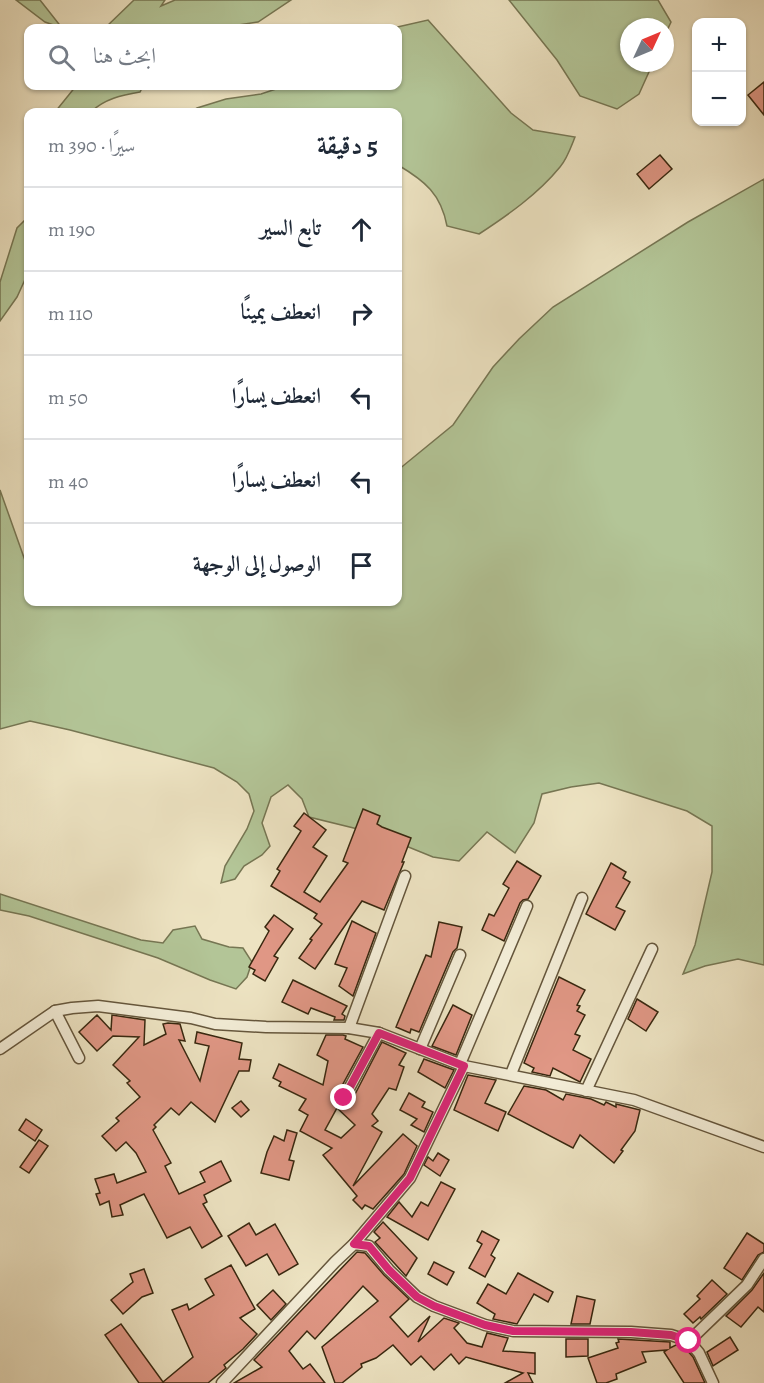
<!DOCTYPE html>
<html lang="ar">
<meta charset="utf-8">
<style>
body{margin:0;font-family:Alegreya,Amiri,serif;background:#f2f2f3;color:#1f2937;direction:rtl}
.controls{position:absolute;right:18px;top:18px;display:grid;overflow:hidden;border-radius:12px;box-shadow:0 2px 4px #0004}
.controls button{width:54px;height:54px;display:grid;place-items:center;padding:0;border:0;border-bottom:2px solid #e0e1e3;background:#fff;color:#1f2937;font:30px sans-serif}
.compass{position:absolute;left:620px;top:18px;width:54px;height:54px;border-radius:50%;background:#fff;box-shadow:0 2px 4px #0004;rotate:46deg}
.stop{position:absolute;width:18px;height:18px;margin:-14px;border:4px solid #db2777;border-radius:50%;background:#fff}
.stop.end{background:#db2777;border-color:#fff;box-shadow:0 2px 6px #0008}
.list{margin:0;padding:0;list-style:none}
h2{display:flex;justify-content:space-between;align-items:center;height:78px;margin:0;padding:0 24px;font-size:26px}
h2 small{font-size:20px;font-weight:400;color:#747a83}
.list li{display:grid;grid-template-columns:39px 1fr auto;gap:18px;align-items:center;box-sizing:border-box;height:84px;padding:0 24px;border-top:2px solid #e0e1e3}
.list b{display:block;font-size:22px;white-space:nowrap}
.list em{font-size:20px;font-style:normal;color:#747a83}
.icon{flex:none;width:33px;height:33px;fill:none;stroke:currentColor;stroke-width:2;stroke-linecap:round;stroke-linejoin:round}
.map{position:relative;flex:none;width:764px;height:1383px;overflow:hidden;direction:ltr}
.search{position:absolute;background:#fff;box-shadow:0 2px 4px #0004;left:24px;top:24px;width:378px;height:66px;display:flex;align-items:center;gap:15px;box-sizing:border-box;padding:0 21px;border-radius:12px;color:#747a83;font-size:22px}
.panel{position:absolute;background:#fff;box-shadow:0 2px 4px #0004;left:24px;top:108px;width:378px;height:498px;border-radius:12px;direction:rtl}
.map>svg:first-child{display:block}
.green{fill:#b3c597;stroke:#767653;stroke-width:1.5}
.building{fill:#e09785;stroke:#38270f;stroke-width:1.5;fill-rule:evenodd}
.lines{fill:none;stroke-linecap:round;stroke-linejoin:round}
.minor-casing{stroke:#65563c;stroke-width:13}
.minor{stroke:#f3edd7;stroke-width:10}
.route{stroke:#db2777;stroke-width:8}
</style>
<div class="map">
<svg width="764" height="1383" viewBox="0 0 764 1383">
<rect width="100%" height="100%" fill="#ede3c2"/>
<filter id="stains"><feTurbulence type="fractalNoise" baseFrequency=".00333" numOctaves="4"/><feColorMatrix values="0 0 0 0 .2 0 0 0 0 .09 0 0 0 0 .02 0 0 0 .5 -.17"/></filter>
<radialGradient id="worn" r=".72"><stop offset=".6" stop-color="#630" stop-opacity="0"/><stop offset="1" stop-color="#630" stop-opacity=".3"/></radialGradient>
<g class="green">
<polygon points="16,0 40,0 62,28 45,22"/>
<polygon points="134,0 165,0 161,6 175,0 291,0 258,22 219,28 105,28"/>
<polygon points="509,0 658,0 671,22 665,35 665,27 629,27 629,63 653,63 639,94 617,109 580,96 557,60"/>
<path d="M 428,20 L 511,113 L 533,130 L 575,137 C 571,147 567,159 560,167 C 538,194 508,215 479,234 L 447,226 C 441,194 425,181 398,165 L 398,112 L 191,112 L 197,108 L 226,99 L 261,94 L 285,86 L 398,86 L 398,28 L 393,28 Z"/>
<path d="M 76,86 L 143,86 L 140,92 C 122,95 104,99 91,112 L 55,112 Z"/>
<polygon points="764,179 764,965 738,959 705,966 683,974 695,945 712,872 712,826 687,811 599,783 571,787 542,794 534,823 515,853 487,832 459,861 433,857 374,833 309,817 302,799 288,785 271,797 262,823 270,846 262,855 244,866 235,879 221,883 225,866 247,829 254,811 249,794 237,782 214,768 70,730 30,721 0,729 0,490 28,569 28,602 398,602 398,470 453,425 493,367 519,339 553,307 688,222"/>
<polygon points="28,217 28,273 17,297 0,321 0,282 17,228"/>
<polygon points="0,894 141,940 163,943 173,930 195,926 202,939 229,947 243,948 252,962 247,977 236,989 210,980 158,958 29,916 0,910"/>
</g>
<g class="building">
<polygon points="764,82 764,115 748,95"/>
<polygon points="660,155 672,169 649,189 637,174"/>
<polygon points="363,809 380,816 377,824 382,827 411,838 402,862 404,862 384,910 362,901 315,969 299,958 312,940 310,939 322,924 314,918 317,914 271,886 280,871 277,869 301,831 294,826 304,813 326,830 313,847 327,856 304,892 320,902 348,863 343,861"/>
<polygon points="517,861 541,876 528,899 523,900 520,903 504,941 482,930 489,914 494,916 509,888 503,884"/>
<polygon points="611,863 626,872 623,878 630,882 616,907 625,911 615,930 586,914"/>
<polygon points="274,915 293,929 274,956 278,958 265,981 253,974 255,970 249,967 269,931 265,927"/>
<polygon points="352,921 376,933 353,996 339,986 347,968 335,964"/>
<polygon points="439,922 462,927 457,948 453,952 420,1030 419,1032 411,1029 410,1033 396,1027 426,955 431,957"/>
<polygon points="559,977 585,990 577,1005 580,1006 577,1011 585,1015 575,1034 580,1036 573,1050 591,1059 580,1082 553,1068 550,1076 532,1072 534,1068 524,1063"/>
<polygon points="293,980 347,1006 342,1014 345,1016 344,1020 334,1020 335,1017 311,1008 308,1014 282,1002"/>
<polygon points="637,999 658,1012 646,1031 628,1019"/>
<polygon points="453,1005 472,1015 456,1055 432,1046"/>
<polygon points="97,1015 111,1030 112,1015 145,1020 144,1045 166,1034 163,1024 168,1023 180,1024 185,1041 179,1040 200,1081 209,1046 195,1043 197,1032 242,1043 239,1059 251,1060 249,1071 239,1071 215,1122 191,1102 179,1115 171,1108 154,1125 156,1127 153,1130 171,1163 165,1166 179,1194 205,1182 200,1172 221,1161 231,1181 204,1195 207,1202 203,1204 222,1236 202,1248 190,1227 167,1238 144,1194 120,1205 123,1215 112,1217 109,1201 100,1205 96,1194 100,1193 95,1179 114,1174 117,1183 146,1172 136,1153 126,1142 116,1151 102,1136 119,1121 116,1118 140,1097 127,1083 130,1081 113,1065 139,1037 113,1036 97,1051 79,1032"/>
<path d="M 326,1035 L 343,1035 L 346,1036 L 345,1039 L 363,1047 L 337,1095 L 337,1101 L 344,1105 L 351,1102 L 382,1042 L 406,1053 L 399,1065 L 404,1067 L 396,1090 L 389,1088 L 372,1114 L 378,1121 L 372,1126 L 382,1132 L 353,1186 L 403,1134 L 417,1146 L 404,1174 L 373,1209 L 365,1205 L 362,1209 L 353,1200 L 357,1196 L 323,1155 L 332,1148 L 300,1131 L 308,1115 L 299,1110 L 306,1099 L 279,1086 L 281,1082 L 273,1078 L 279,1064 L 323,1085 L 328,1061 L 317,1055 ZM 337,1108 L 355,1125 L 341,1138 L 325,1130 Z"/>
<polygon points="424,1059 454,1070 445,1088 418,1072"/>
<polygon points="468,1075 496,1080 485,1103 506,1112 498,1131 454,1110"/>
<polygon points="524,1086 546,1090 563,1100 566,1094 591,1099 604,1105 606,1102 616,1107 616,1104 640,1110 635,1131 621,1150 623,1151 614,1163 580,1135 573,1148 508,1114"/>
<polygon points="409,1093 425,1102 422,1107 433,1112 424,1132 411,1125 417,1119 400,1110"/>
<polygon points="241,1101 249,1110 241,1117 232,1108"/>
<polygon points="26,1119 42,1130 35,1141 19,1130"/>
<polygon points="287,1130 297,1133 289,1160 294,1161 289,1180 261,1173 267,1152 274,1136 284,1141"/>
<polygon points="39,1140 48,1146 29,1173 20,1167"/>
<polygon points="438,1153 449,1160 440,1176 424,1165 428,1157 433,1161"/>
<polygon points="441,1182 455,1189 428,1240 387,1217 399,1202 412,1217 421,1202 428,1206"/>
<polygon points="383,1222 417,1258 406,1276 375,1242 380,1238 374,1232"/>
<polygon points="249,1223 256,1235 275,1224 298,1264 279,1275 267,1254 246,1266 228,1236"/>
<polygon points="482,1231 499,1240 491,1255 495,1258 485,1277 469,1268 482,1244 477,1241"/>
<polygon points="747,1233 764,1244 764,1252 758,1255 742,1280 724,1268"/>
<polygon points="357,1252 365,1253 384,1275 409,1299 390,1317 408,1337 430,1316 418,1342 444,1318 459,1323 454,1328 467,1343 482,1347 487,1333 508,1338 503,1351 535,1353 535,1374 528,1373 533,1383 505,1383 523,1373 466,1357 459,1364 451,1354 434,1370 421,1356 411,1365 393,1345 376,1358 361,1364 362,1367 342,1383 335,1383 322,1347 378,1301 363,1286 315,1339 307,1331 289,1351 303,1369 310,1364 325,1383 234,1383 262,1367 254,1360"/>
<polygon points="434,1262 454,1272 447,1285 428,1274"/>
<polygon points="231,1265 255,1309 240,1318 257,1334 243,1349 224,1365 226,1368 208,1383 139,1383 105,1335 121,1324 163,1382 193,1357 172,1310 187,1304 189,1310 214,1295 205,1279"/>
<polygon points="144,1269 153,1293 142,1297 123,1314 111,1300 133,1282 130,1274"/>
<polygon points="518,1273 553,1292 548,1302 534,1294 517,1324 493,1319 495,1314 477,1303 488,1284 506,1294"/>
<polygon points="764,1273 764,1312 758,1307 741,1327 726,1316 752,1290"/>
<polygon points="712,1280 727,1294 701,1319 700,1317 693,1323 684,1314 700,1299 697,1296"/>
<polygon points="273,1290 286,1304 271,1320 257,1305"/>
<polygon points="577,1296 595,1300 590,1324 571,1324"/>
<polygon points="730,1337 738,1350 713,1366 707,1352"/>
<polygon points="566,1339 588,1339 588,1356 566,1357"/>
<polygon points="618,1339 670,1342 670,1348 676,1345 684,1347 693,1357 705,1383 684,1383 664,1352 667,1350 642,1352 646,1362 616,1374 617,1379 606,1383 597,1383 588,1358 618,1348 616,1343 619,1342"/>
</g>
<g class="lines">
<defs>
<g id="minor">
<polyline points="55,1011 79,1058"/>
<polyline points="349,1028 405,876"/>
<polyline points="0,1049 55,1011 72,1008 98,1006 191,1018 215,1024 266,1027 349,1028 379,1033 464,1066 634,1100 764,1147"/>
<polyline points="420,1049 460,955"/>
<polyline points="460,1064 527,906"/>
<polyline points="511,1074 582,898"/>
<polyline points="586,1091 652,949"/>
<polyline points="344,1098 379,1033"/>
<polyline points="354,1244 410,1178 464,1066"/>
<polyline points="689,1341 747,1285 764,1259"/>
<polyline points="222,1383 335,1262 354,1244 369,1246 389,1270 417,1297 434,1306 485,1325 513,1331 631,1332 671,1335 689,1341 699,1353 713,1383"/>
</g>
</defs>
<use href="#minor" class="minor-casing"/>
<use href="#minor" class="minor"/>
</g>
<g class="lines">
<polyline class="route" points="344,1098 379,1033 464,1066 410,1178 354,1244 369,1246 389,1270 417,1297 434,1306 485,1325 513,1331 631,1332 671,1335 689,1341"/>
</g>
<rect width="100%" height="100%" filter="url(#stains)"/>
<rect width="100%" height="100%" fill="url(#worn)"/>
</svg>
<div class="controls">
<button>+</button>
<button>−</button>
</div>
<svg class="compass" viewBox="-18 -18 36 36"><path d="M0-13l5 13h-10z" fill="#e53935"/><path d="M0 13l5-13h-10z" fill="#747a83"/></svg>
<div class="stop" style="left:689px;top:1341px"></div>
<div class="stop end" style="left:344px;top:1098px"></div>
<div class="search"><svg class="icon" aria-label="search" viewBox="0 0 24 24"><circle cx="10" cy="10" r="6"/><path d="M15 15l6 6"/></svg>ابحث هنا</div>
<section class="panel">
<h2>5 دقيقة<small>سيرًا · 390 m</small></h2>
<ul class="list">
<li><svg class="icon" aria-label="ahead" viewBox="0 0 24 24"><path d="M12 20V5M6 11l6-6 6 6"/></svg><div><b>تابع السير</b></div><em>190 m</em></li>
<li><svg class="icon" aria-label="right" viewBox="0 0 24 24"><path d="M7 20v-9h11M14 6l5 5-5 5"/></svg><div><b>انعطف يمينًا</b></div><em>110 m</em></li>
<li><svg class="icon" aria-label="left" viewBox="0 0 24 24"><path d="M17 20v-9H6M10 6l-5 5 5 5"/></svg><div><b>انعطف يسارًا</b></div><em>50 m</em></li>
<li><svg class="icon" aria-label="left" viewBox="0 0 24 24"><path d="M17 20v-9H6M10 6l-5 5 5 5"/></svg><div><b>انعطف يسارًا</b></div><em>40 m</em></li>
<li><svg class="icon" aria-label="arrive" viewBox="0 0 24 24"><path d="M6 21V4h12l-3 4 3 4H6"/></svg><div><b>الوصول إلى الوجهة</b></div></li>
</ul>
</section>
</div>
